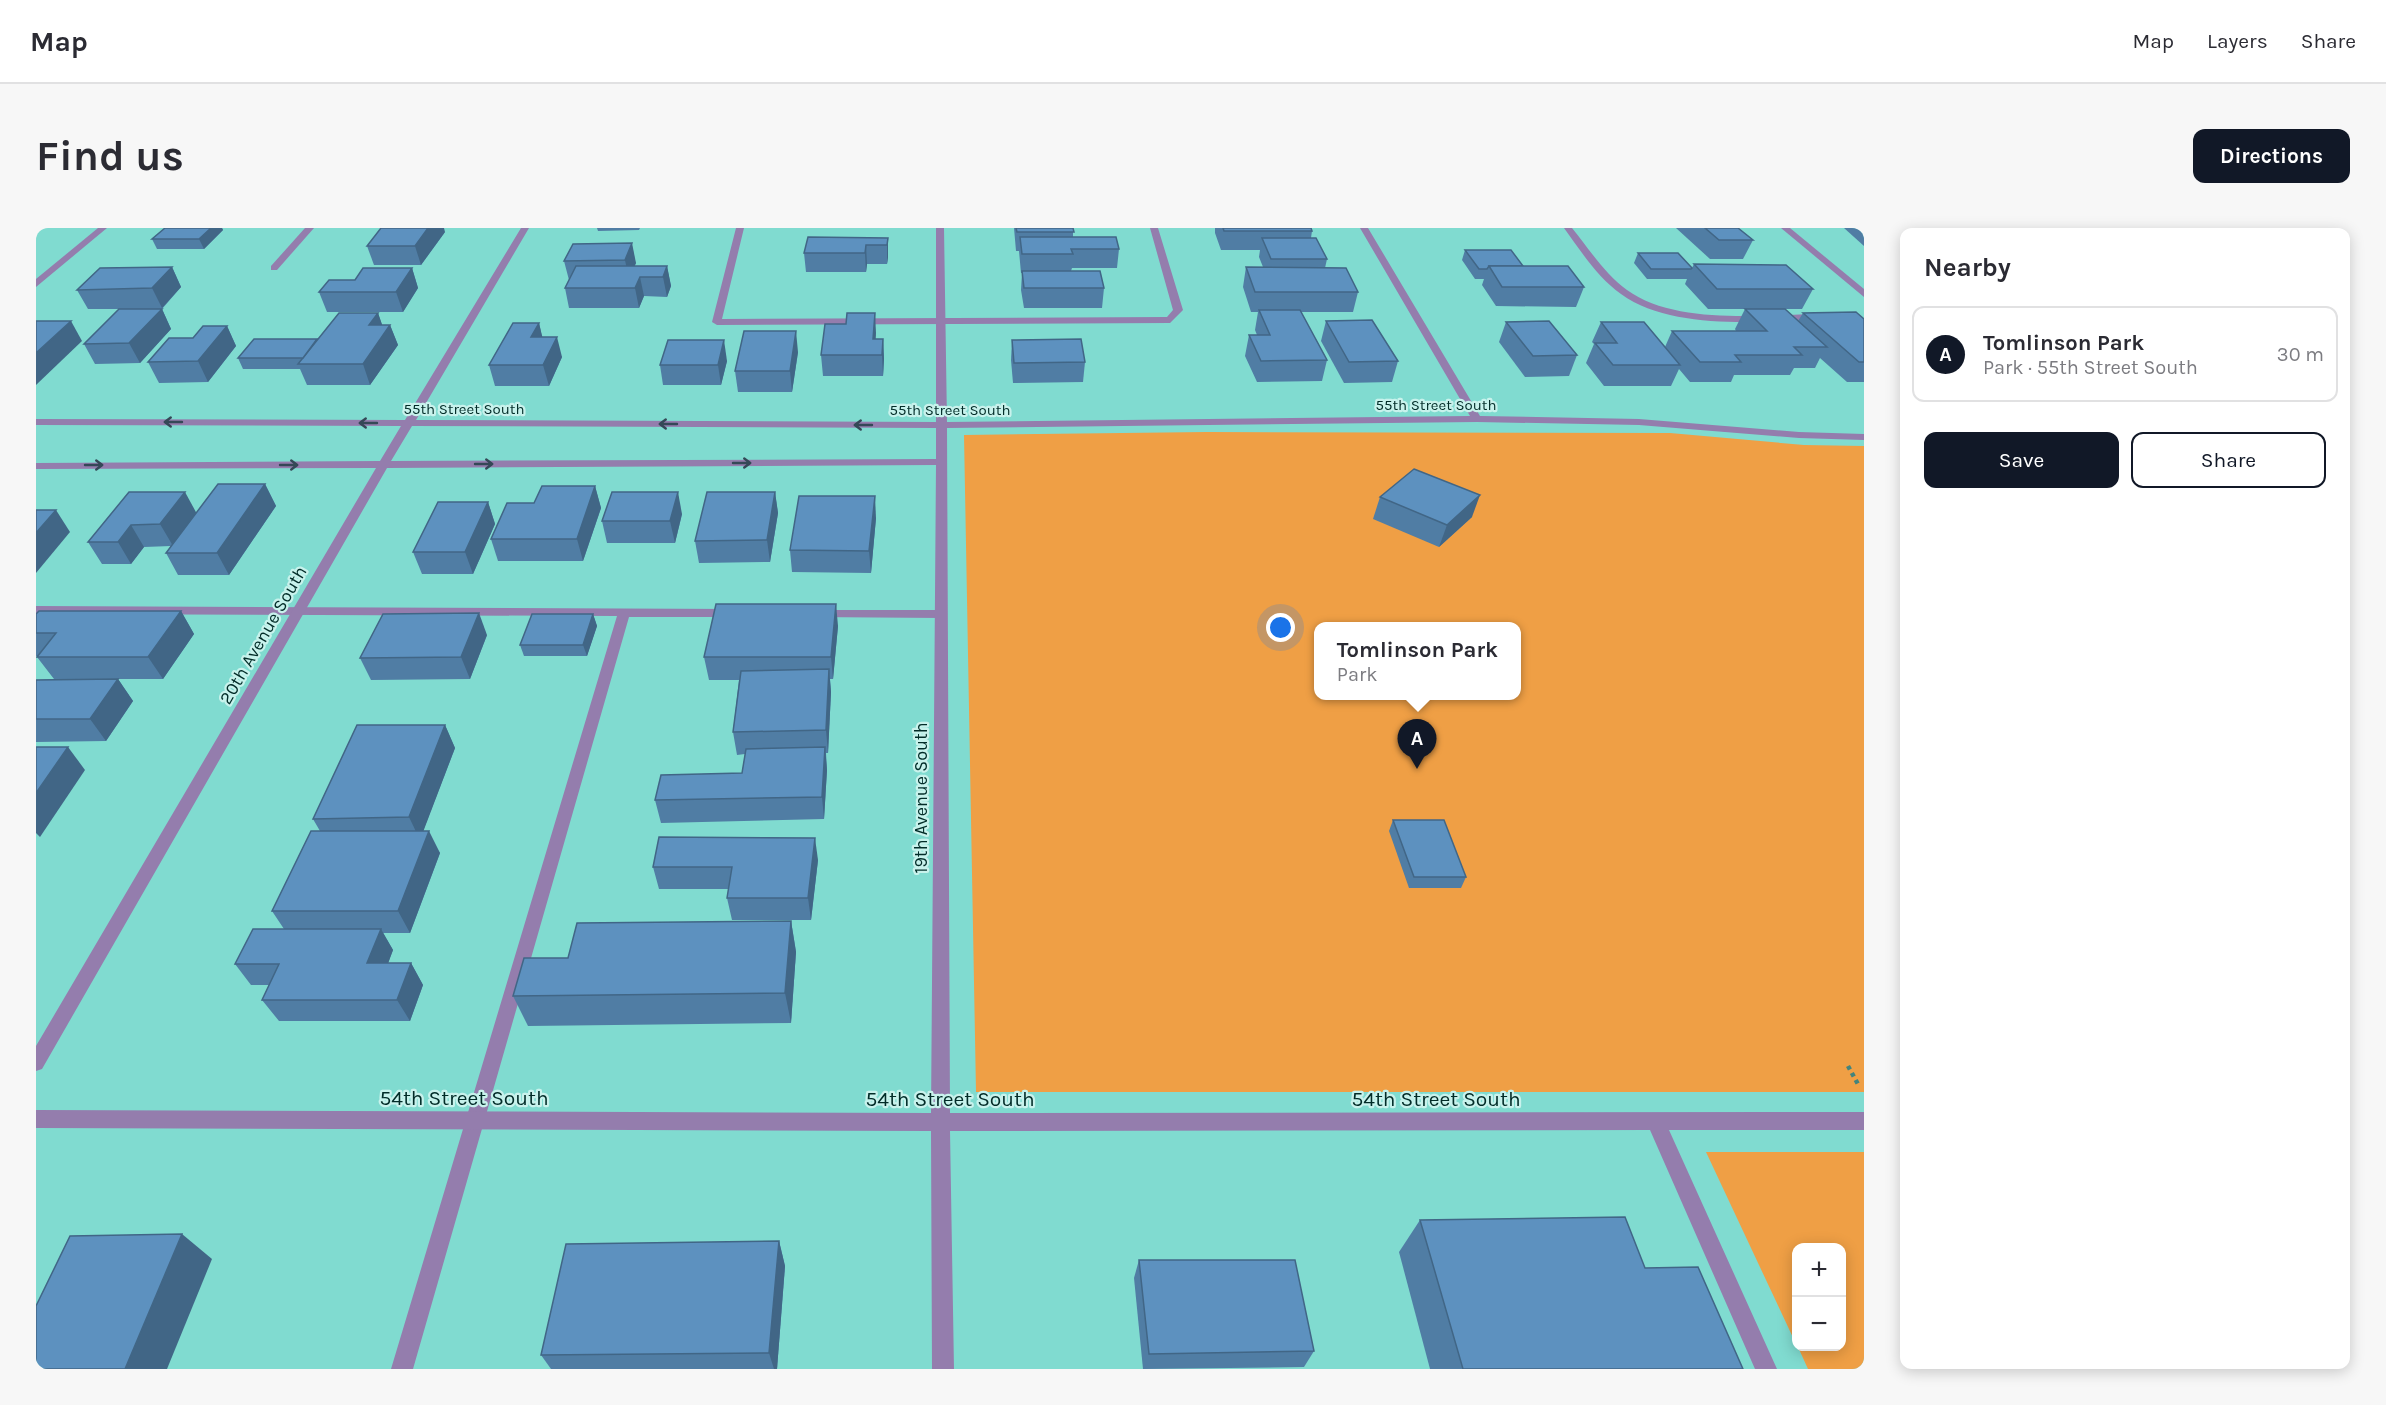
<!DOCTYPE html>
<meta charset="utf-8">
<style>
body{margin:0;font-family:Karla,sans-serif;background:#f7f7f7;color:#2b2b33}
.controls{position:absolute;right:18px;bottom:18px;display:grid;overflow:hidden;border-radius:12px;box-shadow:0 3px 15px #0003}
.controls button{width:54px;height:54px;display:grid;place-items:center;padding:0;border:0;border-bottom:2px solid #e1e1e2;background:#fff;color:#2b2b33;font:30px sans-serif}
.you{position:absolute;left:1245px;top:400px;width:21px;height:21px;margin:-15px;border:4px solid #fff;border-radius:50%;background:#1a73e8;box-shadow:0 0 0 9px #1a73e833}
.badge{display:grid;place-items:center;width:39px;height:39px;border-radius:50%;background:#111827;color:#fff;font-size:20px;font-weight:700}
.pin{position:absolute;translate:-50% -50px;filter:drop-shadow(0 2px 3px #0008)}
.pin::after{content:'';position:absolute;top:32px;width:21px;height:18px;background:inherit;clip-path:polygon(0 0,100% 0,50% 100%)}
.popup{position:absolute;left:1278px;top:394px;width:207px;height:78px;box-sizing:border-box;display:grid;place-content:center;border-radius:12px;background:#fff;filter:drop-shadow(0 2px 4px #0005);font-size:20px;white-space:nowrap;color:#7c7c81}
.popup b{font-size:22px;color:#2b2b33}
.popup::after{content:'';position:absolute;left:50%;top:100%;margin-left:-12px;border:12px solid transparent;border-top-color:#fff}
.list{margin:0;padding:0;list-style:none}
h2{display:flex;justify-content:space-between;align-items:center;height:78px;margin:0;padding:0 24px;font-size:26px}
h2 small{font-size:20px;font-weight:400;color:#7c7c81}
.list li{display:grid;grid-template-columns:39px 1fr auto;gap:18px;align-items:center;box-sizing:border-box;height:96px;margin:0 12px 12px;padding:0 12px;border:2px solid #e1e1e2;border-radius:12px}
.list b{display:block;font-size:22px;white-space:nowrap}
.list p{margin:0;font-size:20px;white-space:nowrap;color:#7c7c81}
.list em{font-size:20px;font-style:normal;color:#7c7c81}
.actions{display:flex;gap:12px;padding:18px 24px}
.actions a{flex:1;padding:14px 0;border:2px solid #111827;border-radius:12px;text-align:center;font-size:21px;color:#111827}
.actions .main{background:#111827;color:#fff}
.map{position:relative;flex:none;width:1828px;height:1141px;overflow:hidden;border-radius:12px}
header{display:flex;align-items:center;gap:36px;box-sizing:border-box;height:84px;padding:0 30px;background:#fff;border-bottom:2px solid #e1e1e2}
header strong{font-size:28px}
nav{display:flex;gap:33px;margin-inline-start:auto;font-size:21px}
.intro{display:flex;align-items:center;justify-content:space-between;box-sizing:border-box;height:144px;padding:0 36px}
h1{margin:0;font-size:42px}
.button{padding:15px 27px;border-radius:12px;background:#111827;color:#fff;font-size:21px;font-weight:700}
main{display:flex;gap:36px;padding:0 36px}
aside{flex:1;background:#fff;border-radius:12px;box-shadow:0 3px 15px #0003}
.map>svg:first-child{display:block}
.green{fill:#ef9f45;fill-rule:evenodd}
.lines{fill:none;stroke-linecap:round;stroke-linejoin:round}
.path{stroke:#42847d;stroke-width:4.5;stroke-dasharray:4 4;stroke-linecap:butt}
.lane{fill:#947dad;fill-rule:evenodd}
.street{fill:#947dad;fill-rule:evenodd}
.wall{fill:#507da4}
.shaded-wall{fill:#416686}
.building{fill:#5d91bf;stroke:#416686;stroke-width:1.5}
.oneway{stroke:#354857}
.labels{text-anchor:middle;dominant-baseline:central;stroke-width:4.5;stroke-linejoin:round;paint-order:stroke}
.far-street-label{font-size:15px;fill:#022c28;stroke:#c8f2ec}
.street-label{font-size:18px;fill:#022c28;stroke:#c8f2ec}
.near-street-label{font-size:21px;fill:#022c28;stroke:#c8f2ec}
</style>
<header>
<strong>Map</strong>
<nav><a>Map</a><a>Layers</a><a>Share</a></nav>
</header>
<div class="intro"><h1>Find us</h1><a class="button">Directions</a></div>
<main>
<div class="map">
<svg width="1828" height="1141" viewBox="0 0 1828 1141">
<rect width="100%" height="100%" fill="#80dbd0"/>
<g class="green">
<path d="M 1171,204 L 1634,205 L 1768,217 L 1828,218 L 1828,864 L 940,864 L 928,207 ZM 1282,398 L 1480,398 L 1480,468 L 1282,468 Z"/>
<polygon points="1670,924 1828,924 1828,1141 1772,1141 1762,1119 1806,1118 1806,1020 1760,1020 1760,1116"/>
</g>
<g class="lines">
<polyline class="path" points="1812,838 1823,858"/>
<g class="lane">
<polygon points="269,0 278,0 241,42 235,42 235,38"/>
<polygon points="700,0 708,0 686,91 1131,89 1137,82 1114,0 1122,0 1147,82 1134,95 681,97 676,94"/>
<path d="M 1528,0 L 1536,0 C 1553,21 1569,46 1591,62 C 1639,97 1726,87 1783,86 L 1788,89 L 1783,92 C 1723,93 1636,103 1585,66 C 1562,50 1544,22 1528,0 Z"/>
<polygon points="0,378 699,381 705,385 699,389 593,389 377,1141 355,1141 581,388 0,386"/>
<polygon points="780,382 905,382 911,386 905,390 775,389 774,386 775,383"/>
</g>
<g class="street">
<polygon points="62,0 71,0 0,59 0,51"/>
<path d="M 485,0 L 493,0 L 380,192 L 900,194 L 900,0 L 908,0 L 911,194 L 1434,188 L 1324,0 L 1332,0 L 1444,188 L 1603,191 L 1763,204 L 1828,206 L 1828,212 L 1763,210 L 1603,197 L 1441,194 L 911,200 L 914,885 L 1828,884 L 1828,902 L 1633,902 L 1741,1141 L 1719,1141 L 1614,902 L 914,903 L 918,1141 L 896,1141 L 895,903 L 0,900 L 0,882 L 895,885 L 900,237 L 351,240 L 6,841 L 0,843 L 0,818 L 340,240 L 0,241 L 0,235 L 344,233 L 365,198 L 0,197 L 0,191 L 369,192 ZM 376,198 L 900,200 L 900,231 L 355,233 Z"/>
<polygon points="1745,0 1754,0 1828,61 1828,69"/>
</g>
</g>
<g class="wall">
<polygon points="129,0 186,0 187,2 168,21 121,21 116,11"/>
<polygon points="561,0 604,0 603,2 562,3"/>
<polygon points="978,0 1037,0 1037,9 1083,21 1081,40 1036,40 1035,43 1068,60 1066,80 988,80 985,62 986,45 985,45 983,23 980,23"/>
<polygon points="1179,0 1275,0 1276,3 1275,10 1291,31 1289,40 1322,64 1317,84 1265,84 1291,132 1286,153 1221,154 1209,128 1213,107 1221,107 1219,102 1222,84 1215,84 1207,59 1210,39 1227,39 1223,29 1224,22 1185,22 1179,5"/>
<polygon points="1640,0 1702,0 1717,12 1707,31 1674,31"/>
<polygon points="1808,0 1828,0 1828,18"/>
<polygon points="409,4 385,37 338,37 331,18"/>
<polygon points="852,10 852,29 851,36 831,36 830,44 770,44 768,25"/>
<polygon points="537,16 600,35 598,38 631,38 635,58 631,69 608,68 603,80 533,80 529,60 533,52 528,33"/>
<polygon points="1429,22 1487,38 1548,59 1540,79 1460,78 1446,57 1448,51 1439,51 1426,32"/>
<polygon points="1602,25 1656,40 1658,36 1777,61 1766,81 1672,81 1649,56 1651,51 1611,51 1598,35"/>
<polygon points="136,39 145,59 126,81 135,101 104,135 59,136 48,116 83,81 52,81 41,62"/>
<polygon points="376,40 382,60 367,84 291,84 283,64 319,52"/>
<polygon points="1709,81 1762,93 1767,85 1828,91 1828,154 1811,154 1784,130 1779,140 1758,140 1754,147 1698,147 1695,154 1654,154 1643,141 1635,158 1568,158 1550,135 1558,116 1556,114 1565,94 1629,119 1636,103 1700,103 1699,101"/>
<polygon points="342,85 346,97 354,97 362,117 334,157 271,157 264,141 207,141 202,130 281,111"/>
<polygon points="839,85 839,111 847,111 848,131 847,148 787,148 785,127"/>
<polygon points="1290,93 1362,133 1356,154 1308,155 1285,113"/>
<polygon points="1470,94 1541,127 1533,148 1489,149 1463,114"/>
<polygon points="503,95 506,109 526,129 513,158 459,158 453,137"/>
<polygon points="191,98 200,118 172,154 123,155 112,134 157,110"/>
<polygon points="976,112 1049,134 1047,154 977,155 975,132"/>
<polygon points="762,124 756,164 702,164 699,143"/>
<polygon points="691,133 685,157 627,157 624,137"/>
<polygon points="229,256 240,278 193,347 142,347 130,325 135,318 108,319 95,336 66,336 52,314 93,264 160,285"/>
<polygon points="559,258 565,280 547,333 462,333 455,311 498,275"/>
<polygon points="739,264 742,285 734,334 663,335 659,313"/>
<polygon points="1344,269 1436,289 1403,319 1337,291"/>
<polygon points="452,274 459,296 437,346 386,346 377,324"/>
<polygon points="646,286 639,315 571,315 566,293"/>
<polygon points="840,290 835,345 756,344 754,322"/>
<polygon points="145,383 158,406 127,451 82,451 97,473 70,513 0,514 0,452 18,451 1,429 2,428 0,428 0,386"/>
<polygon points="557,386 561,398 551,428 488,428 484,417"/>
<polygon points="802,398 797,451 794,451 795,464 792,525 790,525 791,542 788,591 625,595 619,572 706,545 709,526 701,527 697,504 703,452 673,452 668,429"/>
<polygon points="451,407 434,451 335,452 324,430"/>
<polygon points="409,497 419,520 387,603 404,625 374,705 347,705 357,722 352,735 375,735 387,757 374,793 243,793 226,772 233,757 215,757 199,736 248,701 236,683 284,603 277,591"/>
<polygon points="1357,592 1430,649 1425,660 1373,660 1353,603"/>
<polygon points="782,632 775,692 696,692 691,670 693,661 623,661 617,639"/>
<polygon points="755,693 760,724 755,795 492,798 477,768 532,730"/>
<polygon points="1384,992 1609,1040 1707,1141 1394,1141 1363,1024"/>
<polygon points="743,1013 749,1038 741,1141 515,1141 505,1127"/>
<polygon points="1103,1032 1278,1123 1268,1139 1107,1141 1098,1050"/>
</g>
<g class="shaded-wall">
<polygon points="175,0 186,0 187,2 168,21 163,11"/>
<polygon points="392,0 408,0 409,4 385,37 379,18"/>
<polygon points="852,10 852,29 851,36 851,17"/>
<polygon points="596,15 600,35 593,52 589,32"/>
<polygon points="830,17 831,36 830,44 829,25"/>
<polygon points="631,38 635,58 631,69 627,49"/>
<polygon points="136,39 145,59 126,80 116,60"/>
<polygon points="376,40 382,60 367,84 360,64"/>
<polygon points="604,49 608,68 603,80 599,60"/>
<polygon points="126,81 135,101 104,135 93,115"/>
<polygon points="342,85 349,105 354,97 362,117 334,157 327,136 333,97"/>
<polygon points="839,85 840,105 839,127 837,111"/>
<polygon points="35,93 46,113 0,157 0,125"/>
<polygon points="503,95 508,116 495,109"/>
<polygon points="191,98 200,118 172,154 162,133"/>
<polygon points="760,103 762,124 756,164 754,143"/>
<polygon points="521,109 526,129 513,158 507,137"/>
<polygon points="847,111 848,131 847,148 846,127"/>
<polygon points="688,112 691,133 685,157 682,137"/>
<polygon points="229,256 240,278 193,347 181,325"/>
<polygon points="559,258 565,280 547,333 541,311"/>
<polygon points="149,264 161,286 137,318 124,296"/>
<polygon points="642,264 646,286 639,315 634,293"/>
<polygon points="739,264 742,285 734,334 731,312"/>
<polygon points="1444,267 1436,289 1403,319 1411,297"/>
<polygon points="839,268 840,290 835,345 833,323"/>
<polygon points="452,274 459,296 437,346 429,324"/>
<polygon points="20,282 34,304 0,345 0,305"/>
<polygon points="95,297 108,319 95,336 82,314"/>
<polygon points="800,376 802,398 797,451 795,429"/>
<polygon points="145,383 158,406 127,451 112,429"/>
<polygon points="443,385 451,407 434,451 425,429"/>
<polygon points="557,386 561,398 551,428 547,417"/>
<polygon points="793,441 795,464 792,525 790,502"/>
<polygon points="82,451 97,473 70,513 54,491"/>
<polygon points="409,497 419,520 384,612 373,589"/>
<polygon points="32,519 49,542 4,609 0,605 0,565"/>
<polygon points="789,519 791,542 788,591 786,569"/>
<polygon points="393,603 404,625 374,705 362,683"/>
<polygon points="779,610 782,632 775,692 772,670"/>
<polygon points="755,693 760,724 755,795 749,765"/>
<polygon points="345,701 357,722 344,757 331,735"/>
<polygon points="375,735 387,757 374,793 361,772"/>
<polygon points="146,1006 176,1031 131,1141 89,1141"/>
<polygon points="743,1013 749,1038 741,1141 738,1141 733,1125"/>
</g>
<g class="building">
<polygon points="129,0 175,0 163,11 116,11"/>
<polygon points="345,0 392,0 379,18 331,18"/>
<polygon points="980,0 1037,0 1038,4 981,4"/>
<polygon points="1187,0 1275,0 1276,3 1188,3"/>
<polygon points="1669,0 1702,0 1717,12 1683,12"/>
<polygon points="772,9 852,10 851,17 830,17 829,25 768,25"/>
<polygon points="984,9 1080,9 1083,21 1035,21 1037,26 986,26"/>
<polygon points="1226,10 1280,10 1291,31 1235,31"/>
<polygon points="596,15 589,32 528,33 537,16"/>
<polygon points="1429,22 1475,22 1487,38 1453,38 1451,41 1443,41"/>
<polygon points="1602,25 1642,25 1656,40 1655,41 1615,41"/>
<polygon points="1658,36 1750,37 1777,61 1681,61"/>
<polygon points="540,38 631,38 627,49 604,49 599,60 529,60"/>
<polygon points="1453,38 1532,38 1548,59 1466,59"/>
<polygon points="136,39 116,60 41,62 64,40"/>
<polygon points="1210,39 1310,40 1322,64 1219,64"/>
<polygon points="327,40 376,40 360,64 283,64 293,52 319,52"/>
<polygon points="986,43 1064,43 1068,60 988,60"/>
<polygon points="83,81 126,81 93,115 48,116"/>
<polygon points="1709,81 1749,81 1791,119 1758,119 1766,127 1699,127 1705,134 1664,134 1636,103 1731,103"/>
<polygon points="1223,82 1264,82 1291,132 1225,133 1213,107 1234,107"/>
<polygon points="1820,84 1828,91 1828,134 1823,134 1767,85"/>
<polygon points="303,85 342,85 333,97 354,97 327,136 262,136"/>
<polygon points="811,85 839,85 837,111 847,111 846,127 785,127 789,96 810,96"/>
<polygon points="1336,92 1362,133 1313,134 1290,93"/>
<polygon points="0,93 35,93 0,125"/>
<polygon points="1513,93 1541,127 1497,128 1470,94"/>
<polygon points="1565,94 1608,94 1644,137 1577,137 1559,115 1581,115"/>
<polygon points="477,95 503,95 495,109 521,109 507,137 453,137"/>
<polygon points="167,98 191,98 162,133 112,134 133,110 157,110"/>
<polygon points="708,103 760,103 754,143 699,143"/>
<polygon points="218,111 281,111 267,130 202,130"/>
<polygon points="1045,111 1049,134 978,135 976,112"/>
<polygon points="632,112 688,112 682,137 624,137"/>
<polygon points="1378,241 1444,267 1411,297 1344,269"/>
<polygon points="182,256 229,256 181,325 130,325"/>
<polygon points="506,258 559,258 541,311 455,311 471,275 498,275"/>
<polygon points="93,264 149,264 124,296 95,297 82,314 52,314"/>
<polygon points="576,264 642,264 634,293 566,293"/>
<polygon points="671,264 739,264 731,312 659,313"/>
<polygon points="763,268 839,268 833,323 754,322"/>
<polygon points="402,274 452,274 429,324 377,324"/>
<polygon points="0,282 20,282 0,305"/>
<polygon points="680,376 800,376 795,429 668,429"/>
<polygon points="3,383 145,383 112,429 1,429 20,405 0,405 0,386"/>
<polygon points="443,385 425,429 324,430 347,386"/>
<polygon points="496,386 557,386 547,417 484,417"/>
<polygon points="793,441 790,502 697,504 705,443"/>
<polygon points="82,451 54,491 0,491 0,452"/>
<polygon points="321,497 409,497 373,589 277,591"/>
<polygon points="0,519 32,519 0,565"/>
<polygon points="789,519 786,569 619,572 625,547 706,545 710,521"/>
<polygon points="1357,592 1408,592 1430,649 1378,649"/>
<polygon points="275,603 393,603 362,683 236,683"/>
<polygon points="623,609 779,610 772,670 691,670 696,639 617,639"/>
<polygon points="755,693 749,765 477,768 488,730 532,730 541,695"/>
<polygon points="217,701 345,701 331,735 375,735 361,772 226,772 243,736 199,736"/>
<polygon points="1589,989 1609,1040 1662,1039 1707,1141 1427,1141 1384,992"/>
<polygon points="146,1006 89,1141 0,1141 0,1078 34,1008"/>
<polygon points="743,1013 733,1125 505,1127 530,1016"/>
<polygon points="1103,1032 1259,1032 1278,1123 1113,1126"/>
</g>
<defs><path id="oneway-shaft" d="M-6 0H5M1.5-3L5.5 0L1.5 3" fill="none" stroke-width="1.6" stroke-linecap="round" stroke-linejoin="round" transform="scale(1.5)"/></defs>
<g class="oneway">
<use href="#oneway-shaft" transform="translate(137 194) rotate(-180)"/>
<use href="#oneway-shaft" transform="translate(332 195) rotate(-180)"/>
<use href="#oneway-shaft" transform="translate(632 196) rotate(-180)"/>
<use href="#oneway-shaft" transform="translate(827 197) rotate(-180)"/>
<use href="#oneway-shaft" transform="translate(706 235)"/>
<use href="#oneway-shaft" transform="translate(448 236)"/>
<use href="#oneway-shaft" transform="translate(58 237)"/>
<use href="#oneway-shaft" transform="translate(253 237)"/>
</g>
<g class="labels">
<g class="far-street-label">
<text x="1400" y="177">55th Street South</text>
<text x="428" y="181">55th Street South</text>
<text x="914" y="182">55th Street South</text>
</g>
<g class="street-label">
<text transform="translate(227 407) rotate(-60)">20th Avenue South</text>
<text transform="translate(885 570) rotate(-90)">19th Avenue South</text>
</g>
<g class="near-street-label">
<text x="428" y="870">54th Street South</text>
<text x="914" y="871">54th Street South</text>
<text x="1400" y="871">54th Street South</text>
</g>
</g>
</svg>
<div class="controls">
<button>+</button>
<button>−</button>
</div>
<div class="you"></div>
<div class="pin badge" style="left:1381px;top:541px">A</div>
<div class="popup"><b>Tomlinson Park</b>Park</div>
</div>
<aside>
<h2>Nearby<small></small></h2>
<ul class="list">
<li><span class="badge">A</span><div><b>Tomlinson Park</b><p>Park · 55th Street South</p></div><em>30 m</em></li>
</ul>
<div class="actions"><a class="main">Save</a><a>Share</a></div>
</aside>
</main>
